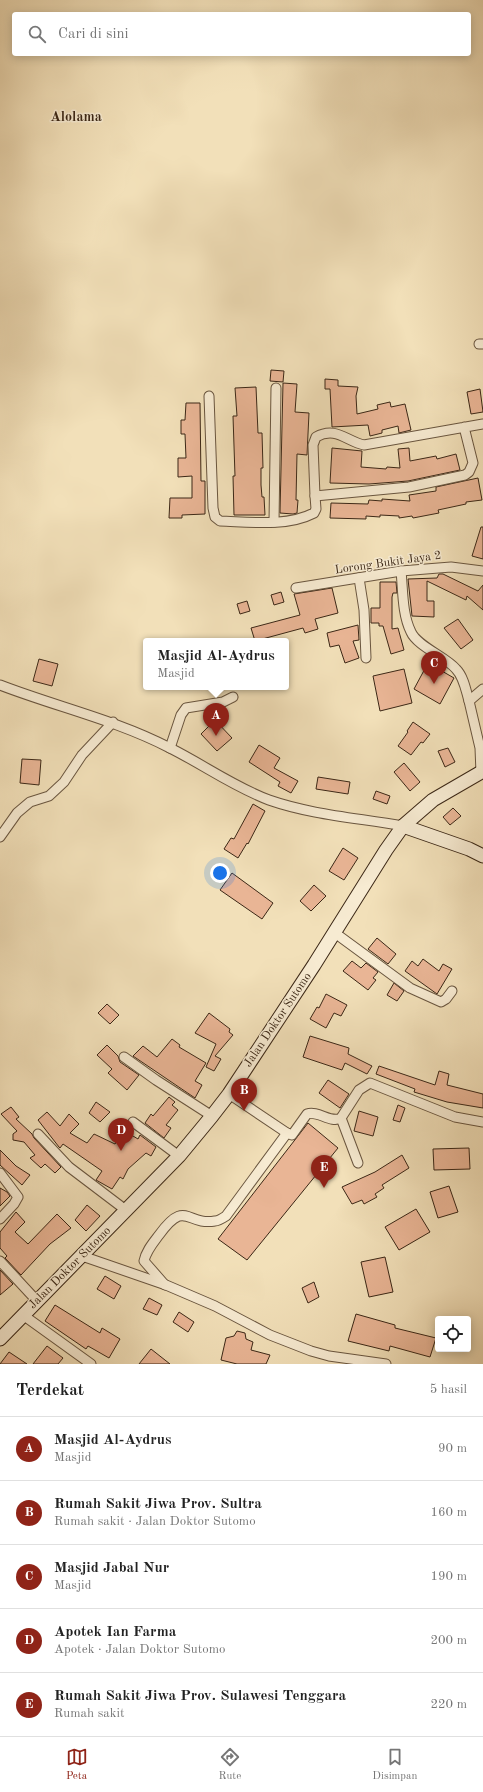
<!DOCTYPE html>
<html lang="id">
<meta charset="utf-8">
<style>
body{margin:0;font-family:"Old Standard TT",serif;background:#f6f6f6;color:#222}
.controls{position:absolute;right:12px;bottom:12px;display:grid;overflow:hidden;border-radius:4px;box-shadow:0 2px 10px #0003}
.controls button{width:36px;height:36px;display:grid;place-items:center;padding:0;border:0;border-bottom:1px solid #e0e0e0;background:#fff;color:#222;font:20px sans-serif}
.you{position:absolute;left:220px;top:873px;width:14px;height:14px;margin:-10px;border:3px solid #fff;border-radius:50%;background:#1a73e8;box-shadow:0 0 0 6px #1a73e833}
.badge{display:grid;place-items:center;width:26px;height:26px;border-radius:50%;background:#8f2418;color:#fff;font-size:13px;font-weight:700}
.pin{position:absolute;translate:-50% -33px;filter:drop-shadow(0 1px 2px #0008)}
.pin::after{content:'';position:absolute;top:21px;width:14px;height:12px;background:inherit;clip-path:polygon(0 0,100% 0,50% 100%)}
.popup{position:absolute;left:143px;top:638px;width:146px;height:52px;box-sizing:border-box;display:grid;place-content:center;border-radius:4px;background:#fff;filter:drop-shadow(0 1px 3px #0005);font-size:13px;white-space:nowrap;color:#767676}
.popup b{font-size:15px;color:#222}
.popup::after{content:'';position:absolute;left:50%;top:100%;margin-left:-8px;border:8px solid transparent;border-top-color:#fff}
.list{margin:0;padding:0;list-style:none}
h2{display:flex;justify-content:space-between;align-items:center;height:52px;margin:0;padding:0 16px;font-size:17px}
h2 small{font-size:13px;font-weight:400;color:#767676}
.list li{display:grid;grid-template-columns:26px 1fr auto;gap:12px;align-items:center;box-sizing:border-box;height:64px;padding:0 16px;border-top:1px solid #e0e0e0}
.list b{display:block;font-size:15px;white-space:nowrap}
.list p{margin:0;font-size:13px;white-space:nowrap;color:#767676}
.list em{font-size:13px;font-style:normal;color:#767676}
.icon{flex:none;width:22px;height:22px;fill:none;stroke:currentColor;stroke-width:2;stroke-linecap:round;stroke-linejoin:round}
.map{position:relative;flex:none;width:483px;height:1364px;overflow:hidden}
.search{position:absolute;background:#fff;box-shadow:0 2px 10px #0003;left:12px;right:12px;top:12px;height:44px;display:flex;align-items:center;gap:10px;box-sizing:border-box;padding:0 14px;border-radius:4px;color:#767676;font-size:15px}
.sheet{height:372px;background:#fff}
nav{display:flex;justify-content:space-around;align-items:center;box-sizing:border-box;height:56px;border-top:1px solid #e0e0e0;background:#fff;font-size:11px;color:#767676}
nav a{display:grid;justify-items:center;gap:2px}
nav .on{color:#8f2418}
.map>svg:first-child{display:block}
.building{fill:#e9b595;stroke:#3b2716}
.lines{fill:none;stroke-linecap:round;stroke-linejoin:round}
.street-casing{stroke:#69553f;stroke-width:11}
.secondary-casing{stroke:#3b2716;stroke-width:15}
.street{stroke:#f7ebd2;stroke-width:9}
.secondary{stroke:#f7ebd2;stroke-width:13}
.labels{text-anchor:middle;dominant-baseline:central;stroke-width:3;stroke-linejoin:round;paint-order:stroke}
.street-label{font-size:12px;fill:#3b2716;stroke:#f7ebd2}
.quarter-label{font-size:14px;font-weight:bold;fill:#3b2716;stroke:#f7ebd2}
</style>
<div class="map">
<svg width="483" height="1364" viewBox="0 0 483 1364">
<rect width="100%" height="100%" fill="#f2e0b9"/>
<filter id="stains"><feTurbulence type="fractalNoise" baseFrequency=".005" numOctaves="4"/><feColorMatrix values="0 0 0 0 .2 0 0 0 0 .09 0 0 0 0 .02 0 0 0 .5 -.17"/></filter>
<radialGradient id="worn" r=".72"><stop offset=".6" stop-color="#630" stop-opacity="0"/><stop offset="1" stop-color="#630" stop-opacity=".3"/></radialGradient>
<g class="building">
<polygon points="271,370 284,371 283,382 270,381"/>
<polygon points="325,379 338,380 338,386 358,387 356,396 357,414 378,409 377,405 390,402 391,407 405,404 411,430 399,433 398,426 382,430 382,433 370,436 368,425 332,427 330,389 325,389"/>
<polygon points="283,383 297,384 295,412 309,413 307,455 297,454 296,500 298,500 297,513 293,514 280,513"/>
<polygon points="256,387 258,433 262,433 263,468 261,468 261,485 262,497 264,497 265,515 234,515 233,476 235,476 233,416 237,416 235,388"/>
<polygon points="480,389 483,412 471,414 467,392"/>
<polygon points="186,403 200,403 201,481 205,481 205,514 182,515 182,518 169,518 170,498 192,498 192,476 178,477 178,458 186,458 185,434 181,434 181,420 185,420"/>
<polygon points="332,448 362,451 361,467 386,469 387,467 400,468 398,449 409,448 410,461 436,456 437,459 456,454 460,470 408,481 369,484 330,483"/>
<polygon points="478,478 482,500 466,502 466,504 438,510 439,513 413,518 412,516 399,518 399,516 380,515 380,517 366,516 366,519 330,518 331,503 368,504 369,500 382,501 382,499 410,501 409,495 436,491 436,487"/>
<polygon points="481,527 483,527 483,559 472,556"/>
<polygon points="439,574 443,574 478,591 483,585 483,610 467,596 466,600 427,581 427,601 434,601 434,617 412,616 408,579 437,578"/>
<polygon points="380,582 396,582 397,593 393,593 392,597 392,629 398,628 404,650 391,654 383,626 379,626 379,623 371,623 371,608 380,608"/>
<polygon points="332,588 338,613 315,619 318,629 305,633 303,628 255,641 251,628 300,615 294,594"/>
<polygon points="281,592 284,602 274,605 271,595"/>
<polygon points="247,601 250,611 240,614 237,604"/>
<polygon points="458,619 473,640 461,649 444,628"/>
<polygon points="358,625 359,640 353,641 359,658 345,663 339,645 330,647 327,633"/>
<polygon points="39,659 58,664 52,686 33,681"/>
<polygon points="428,663 454,678 440,704 414,689"/>
<polygon points="404,669 412,703 380,711 373,676"/>
<polygon points="215,720 232,738 217,751 201,734"/>
<polygon points="413,722 430,734 423,743 421,742 411,755 398,746 408,732 407,731"/>
<polygon points="259,745 280,758 274,768 298,781 291,793 278,786 280,782 249,762"/>
<polygon points="448,748 455,762 445,767 438,751"/>
<polygon points="22,759 41,760 39,785 20,783"/>
<polygon points="404,763 420,782 410,791 394,772"/>
<polygon points="318,777 350,782 348,794 316,789"/>
<polygon points="376,791 390,796 387,804 373,799"/>
<polygon points="253,804 265,811 248,844 247,843 238,858 224,849 231,838 234,839"/>
<polygon points="453,808 461,816 450,825 443,817"/>
<polygon points="343,848 358,858 344,880 329,871"/>
<polygon points="232,873 273,903 262,919 220,890"/>
<polygon points="314,885 326,896 311,911 300,901"/>
<polygon points="377,938 396,954 388,964 368,949"/>
<polygon points="423,959 439,971 443,964 452,969 437,994 405,971 412,961 418,966"/>
<polygon points="352,961 361,968 366,963 378,972 373,978 376,980 368,990 343,971"/>
<polygon points="394,983 404,991 397,1001 387,995"/>
<polygon points="326,994 347,1005 341,1016 334,1013 326,1028 310,1019 317,1007 319,1008"/>
<polygon points="107,1004 119,1015 110,1024 98,1013"/>
<polygon points="209,1013 230,1029 229,1032 233,1035 215,1056 221,1059 214,1071 206,1067 216,1044 195,1033"/>
<polygon points="310,1036 349,1048 348,1054 372,1066 367,1074 345,1063 342,1070 303,1057"/>
<polygon points="172,1039 180,1045 179,1047 206,1063 195,1081 202,1085 195,1098 133,1056 143,1046 157,1057"/>
<polygon points="107,1045 118,1056 120,1062 139,1075 127,1090 108,1073 112,1069 97,1055"/>
<polygon points="379,1066 435,1085 439,1071 449,1074 447,1085 483,1094 483,1108 447,1102 414,1092 415,1089 376,1074"/>
<polygon points="328,1080 349,1094 340,1108 319,1093"/>
<polygon points="169,1097 175,1102 172,1105 178,1110 166,1125 171,1128 164,1138 145,1123 151,1114 153,1116"/>
<polygon points="96,1102 110,1112 100,1122 89,1113"/>
<polygon points="398,1105 405,1108 400,1122 393,1120"/>
<polygon points="11,1107 19,1117 16,1119 32,1134 34,1138 61,1167 55,1173 45,1164 41,1168 30,1158 35,1155 24,1142 13,1140 13,1134 17,1131 1,1114"/>
<polygon points="359,1111 378,1117 373,1136 354,1131"/>
<polygon points="47,1112 60,1126 69,1114 79,1124 70,1133 87,1143 94,1134 115,1144 123,1130 138,1139 140,1135 156,1147 151,1156 146,1153 128,1169 123,1179 120,1177 112,1189 96,1180 102,1171 63,1144 60,1148 59,1147 38,1120"/>
<polygon points="308,1123 338,1148 247,1260 218,1239"/>
<polygon points="469,1148 470,1169 434,1170 433,1149"/>
<polygon points="0,1150 16,1166 30,1175 22,1185 0,1165"/>
<polygon points="402,1155 409,1168 382,1185 384,1188 375,1194 377,1197 364,1204 362,1200 352,1204 342,1187 375,1172"/>
<polygon points="449,1186 458,1212 438,1218 430,1192"/>
<polygon points="0,1188 7,1192 10,1196 0,1206"/>
<polygon points="87,1205 100,1216 86,1231 75,1220"/>
<polygon points="416,1209 430,1232 399,1250 385,1227"/>
<polygon points="16,1212 25,1222 15,1232 28,1244 57,1214 71,1228 50,1244 21,1275 5,1258 7,1256 0,1248 0,1232"/>
<polygon points="385,1257 393,1292 369,1297 361,1262"/>
<polygon points="0,1270 13,1284 0,1295"/>
<polygon points="105,1276 121,1286 114,1299 97,1289"/>
<polygon points="314,1282 319,1297 308,1303 302,1288"/>
<polygon points="149,1298 162,1305 157,1315 143,1309"/>
<polygon points="55,1305 100,1333 102,1328 120,1339 109,1358 88,1346 86,1349 45,1321"/>
<polygon points="179,1312 194,1322 188,1332 173,1322"/>
<polygon points="356,1314 395,1325 395,1328 436,1338 430,1357 390,1346 389,1351 348,1341"/>
<polygon points="237,1331 245,1333 246,1339 253,1342 251,1350 270,1355 266,1364 237,1364 221,1360 226,1338 234,1336"/>
<polygon points="47,1346 63,1358 58,1364 33,1364"/>
<polygon points="151,1349 170,1364 139,1364"/>
<polygon points="9,1352 27,1364 0,1364"/>
</g>
<g class="lines">
<defs>
<g id="street">
<polyline points="479,344 483,344"/>
<path d="M 209,396 L 213,508 L 215,517 L 220,521 C 250,522 287,527 314,513 L 316,509 L 315,496"/>
<path d="M 464,427 L 473,463 L 469,472 L 465,475 L 409,487 L 315,496 L 313,445 L 316,437 C 336,426 346,441 364,445 L 483,424"/>
<polyline points="274,522 276,388"/>
<path d="M 401,571 C 403,590 402,614 411,632 C 417,646 446,657 456,669 C 464,677 466,691 469,701"/>
<polyline points="359,578 364,610 366,658"/>
<polyline points="296,588 401,571 451,567 483,571"/>
<path d="M 0,685 C 57,707 116,720 170,748 C 204,765 234,787 269,800 C 312,815 359,818 403,826"/>
<polyline points="170,748 181,715 186,708 223,702 233,697"/>
<polyline points="481,773 480,748 469,701 483,689"/>
<polyline points="0,837 17,813 30,802 49,796 64,782 82,755 113,722"/>
<polyline points="335,933 410,988 441,1002 446,999 452,991"/>
<polyline points="124,1057 156,1080 212,1116"/>
<path d="M 229,1094 L 287,1133 L 292,1135 L 307,1114 C 318,1110 331,1124 341,1118 L 359,1090 L 370,1083 L 455,1117 L 483,1122"/>
<polyline points="341,1118 358,1163"/>
<polyline points="133,1122 179,1156"/>
<polyline points="38,1134 69,1167 127,1211"/>
<polyline points="0,1173 18,1197 14,1204 0,1219"/>
<polyline points="82,1256 166,1285 215,1306 270,1335 311,1351 329,1356 386,1364"/>
<polyline points="0,1261 37,1301"/>
<path d="M 165,1285 L 144,1261 C 146,1251 153,1243 159,1235 C 186,1198 186,1226 215,1221 C 218,1221 223,1218 226,1216 L 287,1133"/>
<polyline points="23,1315 91,1364"/>
</g>
<g id="secondary">
<polyline points="403,826 469,849 483,856"/>
<polyline points="0,1339 179,1156 212,1116 229,1094 314,965 386,850 403,826 433,800 483,771"/>
</g>
</defs>
<use href="#street" class="street-casing"/>
<use href="#secondary" class="secondary-casing"/>
<use href="#street" class="street"/>
<use href="#secondary" class="secondary"/>
</g>
<g class="labels">
<g class="street-label">
<text transform="translate(388 563) rotate(-8)">Lorong Bukit Jaya 2</text>
<text transform="translate(278 1020) rotate(-56)">Jalan Doktor Sutomo</text>
<text transform="translate(70 1268) rotate(-45)">Jalan Doktor Sutomo</text>
</g>
<g class="quarter-label">
<text x="76" y="117">Alolama</text>
</g>
</g>
<rect width="100%" height="100%" filter="url(#stains)"/>
<rect width="100%" height="100%" fill="url(#worn)"/>
</svg>
<div class="controls">
<button><svg class="icon" aria-label="locate" viewBox="0 0 24 24"><circle cx="12" cy="12" r="6"/><path d="M12 2v4M12 18v4M2 12h4M18 12h4"/></svg></button>
</div>
<div class="you"></div>
<div class="pin badge" style="left:216px;top:736px">A</div>
<div class="popup"><b>Masjid Al-Aydrus</b>Masjid</div>
<div class="pin badge" style="left:244px;top:1111px">B</div>
<div class="pin badge" style="left:434px;top:684px">C</div>
<div class="pin badge" style="left:121px;top:1151px">D</div>
<div class="pin badge" style="left:324px;top:1188px">E</div>
<div class="search"><svg class="icon" aria-label="search" viewBox="0 0 24 24"><circle cx="10" cy="10" r="6"/><path d="M15 15l6 6"/></svg>Cari di sini</div>
</div>
<section class="sheet">
<h2>Terdekat<small>5 hasil</small></h2>
<ul class="list">
<li><span class="badge">A</span><div><b>Masjid Al-Aydrus</b><p>Masjid</p></div><em>90 m</em></li>
<li><span class="badge">B</span><div><b>Rumah Sakit Jiwa Prov. Sultra</b><p>Rumah sakit · Jalan Doktor Sutomo</p></div><em>160 m</em></li>
<li><span class="badge">C</span><div><b>Masjid Jabal Nur</b><p>Masjid</p></div><em>190 m</em></li>
<li><span class="badge">D</span><div><b>Apotek Ian Farma</b><p>Apotek · Jalan Doktor Sutomo</p></div><em>200 m</em></li>
<li><span class="badge">E</span><div><b>Rumah Sakit Jiwa Prov. Sulawesi Tenggara</b><p>Rumah sakit</p></div><em>220 m</em></li>
</ul>
</section>
<nav>
<a class="on"><svg class="icon" aria-label="map" viewBox="0 0 24 24"><path d="M3 6l6-2 6 2 6-2v14l-6 2-6-2-6 2zM9 4v14M15 6v14"/></svg>Peta</a>
<a><svg class="icon" aria-label="directions" viewBox="0 0 24 24"><path d="M12 3l9 9-9 9-9-9zM9 14v-3h6M13 9l2 2-2 2"/></svg>Rute</a>
<a><svg class="icon" aria-label="saved" viewBox="0 0 24 24"><path d="M7 4h10v16l-5-4-5 4z"/></svg>Disimpan</a>
</nav>
